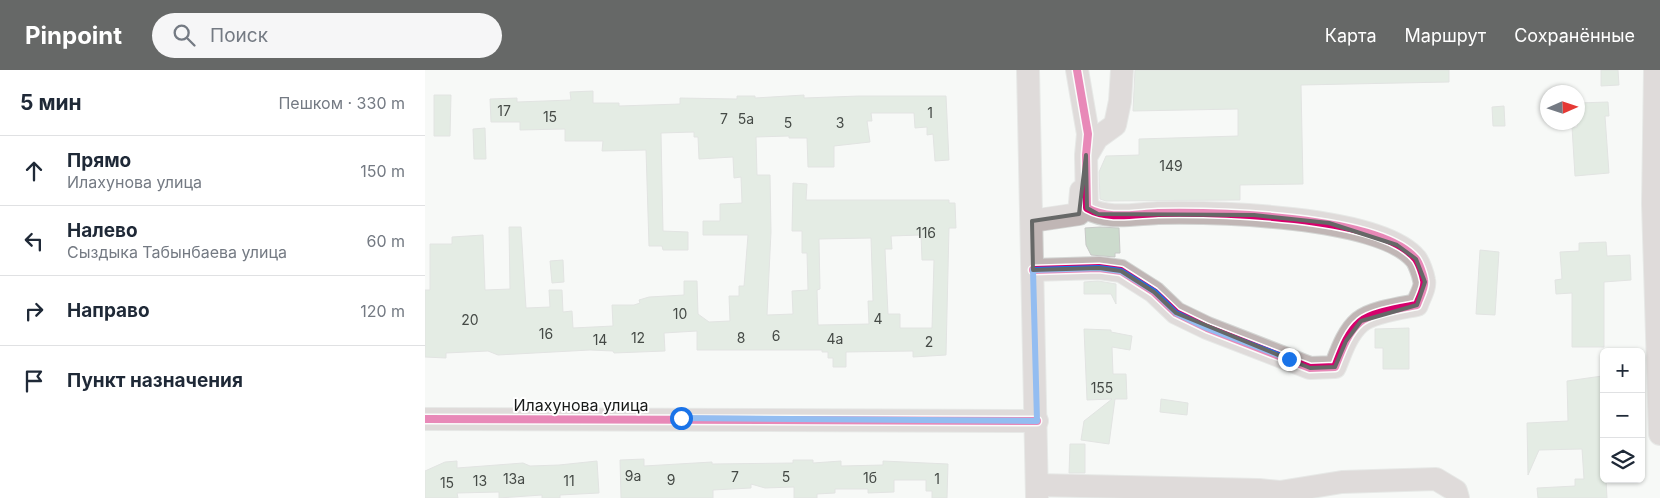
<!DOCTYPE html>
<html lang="ru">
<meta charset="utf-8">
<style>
body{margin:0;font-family:Inter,sans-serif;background:#f6f6f7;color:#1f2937}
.controls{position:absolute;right:15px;bottom:15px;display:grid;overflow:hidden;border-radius:8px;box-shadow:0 1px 4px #0004}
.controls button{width:45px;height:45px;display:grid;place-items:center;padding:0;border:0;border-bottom:1px solid #e0e1e3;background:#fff;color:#1f2937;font:25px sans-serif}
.compass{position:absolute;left:1115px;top:15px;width:45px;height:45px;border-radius:50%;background:#fff;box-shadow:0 1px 4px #0004;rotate:87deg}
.stop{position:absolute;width:15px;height:15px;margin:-11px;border:4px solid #1a73e8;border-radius:50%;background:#fff}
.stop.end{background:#1a73e8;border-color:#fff;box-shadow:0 1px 5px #0008}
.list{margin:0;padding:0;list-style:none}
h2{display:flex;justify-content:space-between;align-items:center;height:65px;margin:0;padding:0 20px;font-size:21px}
h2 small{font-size:16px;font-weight:400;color:#747a83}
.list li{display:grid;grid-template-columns:32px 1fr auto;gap:15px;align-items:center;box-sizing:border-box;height:70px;padding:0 20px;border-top:1px solid #e0e1e3}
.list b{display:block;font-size:19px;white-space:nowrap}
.list p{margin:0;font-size:16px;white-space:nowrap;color:#747a83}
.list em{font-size:16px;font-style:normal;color:#747a83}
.icon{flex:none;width:28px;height:28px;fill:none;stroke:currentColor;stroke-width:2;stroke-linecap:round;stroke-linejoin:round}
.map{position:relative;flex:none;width:1235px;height:428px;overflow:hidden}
header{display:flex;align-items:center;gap:30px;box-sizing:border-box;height:70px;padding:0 25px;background:#666867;color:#fff}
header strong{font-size:24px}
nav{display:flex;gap:28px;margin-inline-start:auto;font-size:18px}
.search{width:350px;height:45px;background:#f6f6f7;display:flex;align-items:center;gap:12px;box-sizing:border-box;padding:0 18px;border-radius:28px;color:#747a83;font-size:19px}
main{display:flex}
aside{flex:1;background:#fff}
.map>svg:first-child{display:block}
.building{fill:#ccdbcd;stroke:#c8cac8;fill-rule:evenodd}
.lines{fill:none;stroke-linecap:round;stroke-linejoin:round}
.minor-casing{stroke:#d3d5d3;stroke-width:24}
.minor{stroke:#c0b6b5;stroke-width:22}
.cycleway-casing{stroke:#fff;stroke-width:11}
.cycleway{stroke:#d6006c;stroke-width:8}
.route{stroke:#1a73e8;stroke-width:6}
.marked{fill:none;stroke:#666867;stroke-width:4;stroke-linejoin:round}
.labels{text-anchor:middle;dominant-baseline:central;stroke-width:4;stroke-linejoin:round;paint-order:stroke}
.number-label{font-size:14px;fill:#454a46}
.street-label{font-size:16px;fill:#181a19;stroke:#fff}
</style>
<header>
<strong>Pinpoint</strong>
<div class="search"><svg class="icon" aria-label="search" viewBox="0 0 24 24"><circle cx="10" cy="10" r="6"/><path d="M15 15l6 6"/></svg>Поиск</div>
<nav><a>Карта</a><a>Маршрут</a><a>Сохранённые</a></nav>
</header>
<main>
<aside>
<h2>5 мин<small>Пешком · 330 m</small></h2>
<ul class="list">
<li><svg class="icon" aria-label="ahead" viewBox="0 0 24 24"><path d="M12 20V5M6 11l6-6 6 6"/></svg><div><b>Прямо</b><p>Илахунова улица</p></div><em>150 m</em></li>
<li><svg class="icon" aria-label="left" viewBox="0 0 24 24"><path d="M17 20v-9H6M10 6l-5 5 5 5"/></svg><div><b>Налево</b><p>Сыздыка Табынбаева улица</p></div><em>60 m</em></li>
<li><svg class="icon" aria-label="right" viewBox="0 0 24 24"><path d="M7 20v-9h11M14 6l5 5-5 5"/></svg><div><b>Направо</b></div><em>120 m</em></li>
<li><svg class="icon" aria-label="arrive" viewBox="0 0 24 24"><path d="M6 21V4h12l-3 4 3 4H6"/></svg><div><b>Пункт назначения</b></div></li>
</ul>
</aside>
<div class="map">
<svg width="1235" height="428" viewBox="0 0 1235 428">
<rect width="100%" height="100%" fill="#f7f9f7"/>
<g class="building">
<polygon points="710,0 1024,0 1024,12 876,15 878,114 815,115 815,130 681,131 675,129 674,102 681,86 714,85 714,69 813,66 813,39 708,41"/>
<polygon points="1176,0 1193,0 1194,15 1176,16"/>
<path d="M 168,21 L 168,33 L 194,33 L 194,36 L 255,34 L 255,28 L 312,29 L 312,26 L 330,26 L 330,28 L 379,25 L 379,28 L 434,26 L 521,26 L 524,90 L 510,91 L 508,64 L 502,65 L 502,57 L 490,58 L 489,43 L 446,43 L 447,51 L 442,51 L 445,72 L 409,76 L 409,97 L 383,97 L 382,68 L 364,68 L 364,66 L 331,67 L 332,105 L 345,105 L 346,162 L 342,245 L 368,244 L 367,221 L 383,220 L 382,183 L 377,183 L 377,161 L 367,161 L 368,113 L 382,114 L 381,130 L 524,130 L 524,133 L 530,133 L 531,158 L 524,158 L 521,285 L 488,287 L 488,281 L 421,282 L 421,297 L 408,297 L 408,288 L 403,288 L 403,282 L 397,282 L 397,280 L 272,280 L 272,261 L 239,263 L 240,281 L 189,283 L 188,281 L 165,280 L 73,285 L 63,281 L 21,283 L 21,288 L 0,287 L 0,220 L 5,220 L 5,174 L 27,174 L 27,167 L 58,165 L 60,220 L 85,219 L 84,157 L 96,157 L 101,238 L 125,237 L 124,220 L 137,220 L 138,242 L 147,241 L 148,258 L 188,256 L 187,235 L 209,235 L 215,233 L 214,230 L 224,227 L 259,225 L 259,211 L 272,211 L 273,244 L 284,252 L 305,251 L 304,226 L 314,226 L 314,216 L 319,216 L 323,165 L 278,165 L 278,151 L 295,151 L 295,134 L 317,133 L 316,107 L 309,108 L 308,87 L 274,89 L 273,67 L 269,67 L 269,62 L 236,63 L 238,161 L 263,162 L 263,180 L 238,180 L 237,176 L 224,176 L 221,80 L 177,81 L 178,71 L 140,71 L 140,59 L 95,60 L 95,52 L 66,52 L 65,29 L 92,28 L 92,32 L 146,30 L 145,22 ZM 496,165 L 497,190 L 509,190 L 507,258 L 475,258 L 475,244 L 463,244 L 460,179 L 467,179 L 466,166 ZM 446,168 L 448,231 L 443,231 L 444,254 L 393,255 L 392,220 L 395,219 L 394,169 Z"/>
<polygon points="9,25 26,25 25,66 9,66"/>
<polygon points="1183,32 1184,46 1180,46 1184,103 1150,106 1147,57 1152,57 1152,33"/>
<polygon points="1079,36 1080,56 1068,56 1067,37"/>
<polygon points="60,58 61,89 49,89 48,59"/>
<polygon points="675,157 694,158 695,183 690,183 690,187 666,185 661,175 660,158"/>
<polygon points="1181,172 1182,186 1205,185 1206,210 1179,212 1179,277 1147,277 1147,223 1131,224 1130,210 1137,209 1135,182 1154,181 1154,173"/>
<polygon points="1055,180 1074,182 1070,245 1051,244"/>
<polygon points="138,190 139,212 127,213 125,191"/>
<polygon points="673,211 691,214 691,234 686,224 659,224 659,212"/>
<polygon points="984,258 984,299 958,299 958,278 950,278 950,259"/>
<polygon points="659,259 686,260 686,262 707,266 705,280 687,277 688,304 701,304 702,329 690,329 684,374 656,370 659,351 687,329 662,330"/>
<polygon points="1177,306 1179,320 1179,409 1181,409 1182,428 1113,428 1112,418 1150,416 1150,409 1159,409 1157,379 1114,380 1103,405 1102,353 1143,351 1142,311"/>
<polygon points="736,329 763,333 762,345 735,342"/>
<polygon points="645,374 660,374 660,403 644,403"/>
<polygon points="219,389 219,396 287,392 287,394 368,393 368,390 388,390 388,393 416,391 416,396 458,395 458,391 523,394 522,428 507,428 507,421 501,421 501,410 469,410 469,422 443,423 443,419 410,419 410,423 392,424 392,428 369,428 369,417 340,418 326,414 326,418 288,420 288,428 196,428 195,390"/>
<polygon points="32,391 32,398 98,393 105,396 134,395 172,391 174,423 135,425 135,428 117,428 117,425 74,428 74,422 32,423 33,428 0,428 0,401 20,392"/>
</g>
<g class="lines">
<defs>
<g id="minor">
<polyline points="603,0 612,428"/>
<polyline points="1230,0 1228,134 1235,364"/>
<polyline points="661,87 672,68 690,55 695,31 697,0"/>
<polyline points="607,151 654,144 656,121"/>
<path d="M 608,200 L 674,198 L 696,201 L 729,222 L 751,243 L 782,258 L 885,298 L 910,297 C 916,282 922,263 935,252 C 947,242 977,238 992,235 C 994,228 1001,217 999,210 C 998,204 994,193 991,189 C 955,145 788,142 733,143 C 709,144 683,150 662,138 L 661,85 L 663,64 L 652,0"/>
<polyline points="0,349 612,351"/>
<polyline points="612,415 834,420 855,422 917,412 1011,409 1031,421 1033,428"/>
</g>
</defs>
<use href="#minor" class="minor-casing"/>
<use href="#minor" class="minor"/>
<defs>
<g id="cycleway">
<path d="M 608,200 L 674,198 L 696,201 L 729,222 L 751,243 L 782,258 L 885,298 L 910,297 C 916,282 922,263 935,252 C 947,242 977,238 992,235 C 994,228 1001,217 999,210 C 998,204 994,193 991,189 C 955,145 788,142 733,143 C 709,144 683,150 662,138 L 661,85 L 663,64 L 652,0"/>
<polyline points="0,349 612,351"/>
</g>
</defs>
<use href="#cycleway" class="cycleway-casing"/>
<use href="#cycleway" class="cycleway"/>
</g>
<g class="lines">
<polyline class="route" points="256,348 612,351 608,200 674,198 696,201 730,222 751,243 782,258 864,289"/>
</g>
<path d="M0 0H1235V428H0ZM 661,85 L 662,138 L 673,144 L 829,145 L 904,153 L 972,175 L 991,189 L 1000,212 L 992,235 L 936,251 L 921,271 L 910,297 L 885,298 L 751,243 L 729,222 L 696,201 L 674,198 L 608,200 L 607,151 L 654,144 Z" fill="#f7f9f7" fill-opacity=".55" fill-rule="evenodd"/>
<path class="marked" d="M 661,85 L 662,138 L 673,144 L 829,145 L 904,153 L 972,175 L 991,189 L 1000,212 L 992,235 L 936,251 L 921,271 L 910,297 L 885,298 L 751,243 L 729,222 L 696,201 L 674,198 L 608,200 L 607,151 L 654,144 Z"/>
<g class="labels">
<g class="number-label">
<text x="79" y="40">17</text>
<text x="505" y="42">1</text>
<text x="125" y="46">15</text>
<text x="299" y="48">7</text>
<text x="321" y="48">5а</text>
<text x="363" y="52">5</text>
<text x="415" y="52">3</text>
<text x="746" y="95">149</text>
<text x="501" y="162">116</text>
<text x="255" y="243">10</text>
<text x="453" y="248">4</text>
<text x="45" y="249">20</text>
<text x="121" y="263">16</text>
<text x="351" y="265">6</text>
<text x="213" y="267">12</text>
<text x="316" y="267">8</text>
<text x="410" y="268">4а</text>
<text x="175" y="269">14</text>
<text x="504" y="271">2</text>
<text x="677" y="317">155</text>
<text x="208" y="405">9а</text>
<text x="310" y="406">7</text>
<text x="361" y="406">5</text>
<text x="445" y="407">1б</text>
<text x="89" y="408">13а</text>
<text x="512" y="408">1</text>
<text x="246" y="409">9</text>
<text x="55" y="410">13</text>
<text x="144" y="410">11</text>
<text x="22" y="412">15</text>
</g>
<g class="street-label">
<text x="156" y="335">Илахунова улица</text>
</g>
</g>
</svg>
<div class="controls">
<button>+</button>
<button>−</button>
<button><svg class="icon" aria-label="layers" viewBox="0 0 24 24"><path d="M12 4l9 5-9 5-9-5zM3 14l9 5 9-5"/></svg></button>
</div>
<svg class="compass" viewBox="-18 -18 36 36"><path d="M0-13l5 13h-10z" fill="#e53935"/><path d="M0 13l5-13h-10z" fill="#747a83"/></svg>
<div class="stop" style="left:256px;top:348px"></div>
<div class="stop end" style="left:864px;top:289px"></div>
</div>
</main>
